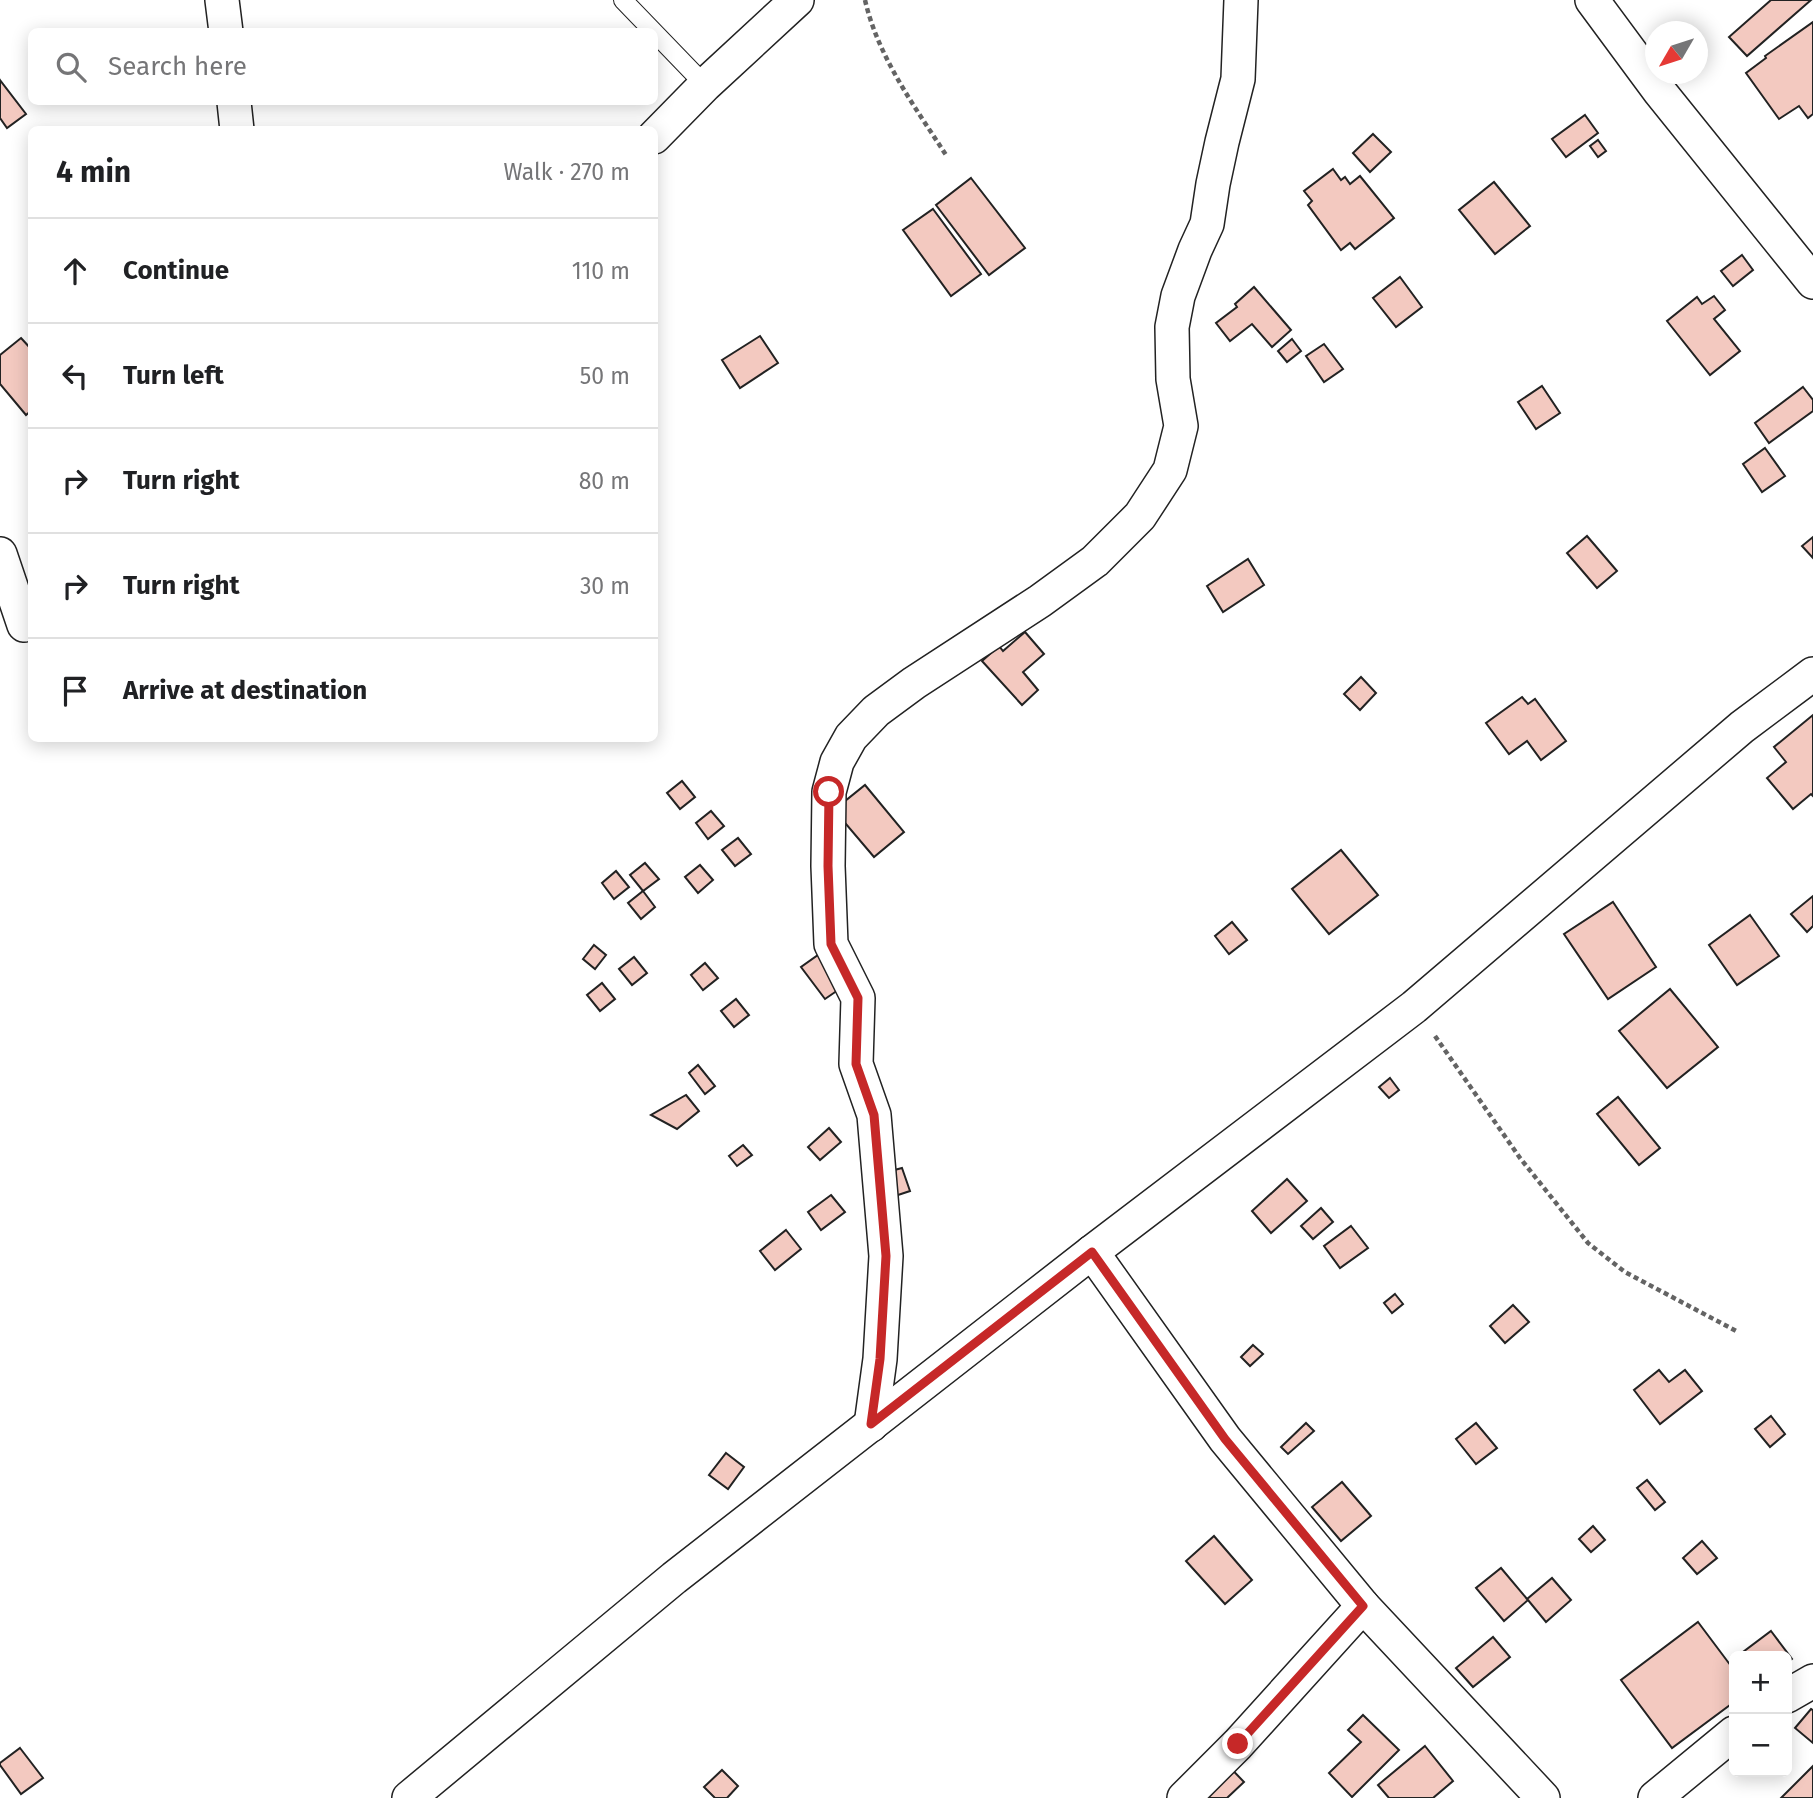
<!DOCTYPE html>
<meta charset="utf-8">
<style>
body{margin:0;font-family:"Fira Sans",sans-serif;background:#f2f2f2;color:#202124}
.controls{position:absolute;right:21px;bottom:21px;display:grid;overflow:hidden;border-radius:10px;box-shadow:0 4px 18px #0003}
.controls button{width:63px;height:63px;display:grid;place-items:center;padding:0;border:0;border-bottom:2px solid #e0e0e0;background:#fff;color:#202124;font:35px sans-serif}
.compass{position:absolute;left:1645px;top:21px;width:63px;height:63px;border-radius:50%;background:#fff;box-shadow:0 4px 18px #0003;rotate:231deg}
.stop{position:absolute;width:21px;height:21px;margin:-16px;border:5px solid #c62828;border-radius:50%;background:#fff}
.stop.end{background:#c62828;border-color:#fff;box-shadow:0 2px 7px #0008}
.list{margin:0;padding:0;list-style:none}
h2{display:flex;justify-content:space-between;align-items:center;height:91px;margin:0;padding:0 28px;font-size:30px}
h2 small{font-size:23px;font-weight:400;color:#757577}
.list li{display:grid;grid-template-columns:46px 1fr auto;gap:21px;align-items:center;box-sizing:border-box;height:105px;padding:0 28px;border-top:2px solid #e0e0e0}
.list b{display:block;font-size:26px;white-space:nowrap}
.list em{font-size:23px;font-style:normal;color:#757577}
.icon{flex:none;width:38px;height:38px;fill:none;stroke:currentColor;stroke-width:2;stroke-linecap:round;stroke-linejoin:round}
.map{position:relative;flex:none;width:1813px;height:1798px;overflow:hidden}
.search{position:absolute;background:#fff;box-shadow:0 4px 18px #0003;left:28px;top:28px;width:630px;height:77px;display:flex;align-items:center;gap:18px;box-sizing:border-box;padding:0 24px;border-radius:10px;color:#757577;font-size:26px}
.panel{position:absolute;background:#fff;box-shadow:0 4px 18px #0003;left:28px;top:126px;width:630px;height:616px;border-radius:10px}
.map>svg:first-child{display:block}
.building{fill:#f3c9c0;stroke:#222;stroke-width:2}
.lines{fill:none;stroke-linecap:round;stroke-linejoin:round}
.lane-casing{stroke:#222;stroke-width:20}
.street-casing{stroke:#222;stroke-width:36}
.path{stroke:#646464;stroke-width:4.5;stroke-dasharray:5 3.5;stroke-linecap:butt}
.lane{stroke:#fff;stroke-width:18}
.street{stroke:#fff;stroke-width:33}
.route{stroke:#c62828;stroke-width:9}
</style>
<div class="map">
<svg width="1813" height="1798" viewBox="0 0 1813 1798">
<rect width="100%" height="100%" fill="#fff"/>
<g class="building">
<polygon points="1771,0 1811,0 1747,56 1729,37"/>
<polygon points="1813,22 1813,114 1808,118 1799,106 1779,119 1746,73 1766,58 1765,56"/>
<polygon points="0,80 26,114 7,128 0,118"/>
<polygon points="1585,115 1598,133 1566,157 1552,139"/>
<polygon points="1373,134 1391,152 1370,172 1353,153"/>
<polygon points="1598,140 1606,151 1598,157 1590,146"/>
<polygon points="1333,169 1341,180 1345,177 1350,184 1360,176 1394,218 1355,249 1350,243 1341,250 1308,205 1312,201 1304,191"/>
<polygon points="971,178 1025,248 989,275 936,205"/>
<polygon points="1494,182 1530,226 1495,254 1459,210"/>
<polygon points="933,209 981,274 951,296 903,230"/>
<polygon points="1742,255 1753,270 1733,286 1721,271"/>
<polygon points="1400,277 1422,307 1396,327 1373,298"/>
<polygon points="1254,287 1291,330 1272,347 1252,324 1230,341 1216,323 1237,307 1235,304"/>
<polygon points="1714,296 1725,310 1714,319 1740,351 1710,375 1667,321 1697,297 1702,304"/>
<polygon points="760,336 778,363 740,388 722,360"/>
<polygon points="21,338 32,350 32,410 26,415 0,384 0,355"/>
<polygon points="1292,339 1301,351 1287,362 1278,351"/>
<polygon points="1324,344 1343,369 1324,382 1306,356"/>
<polygon points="1542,386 1560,413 1536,429 1518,402"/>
<polygon points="1803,387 1813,400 1813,411 1769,443 1755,423"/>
<polygon points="1765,448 1785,476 1762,492 1743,464"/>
<polygon points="1587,536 1617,571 1597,588 1567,553"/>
<polygon points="1813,537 1813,558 1802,546"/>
<polygon points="1248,559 1264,585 1223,612 1207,586"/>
<polygon points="1025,632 1044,654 1023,672 1038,690 1022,705 982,661 999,646 1003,651"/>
<polygon points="1361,677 1376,693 1360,710 1344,694"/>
<polygon points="1522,697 1528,704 1535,699 1566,741 1541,760 1527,741 1509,754 1486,723"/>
<polygon points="1813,715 1813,796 1811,794 1793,809 1767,778 1786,762 1774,747"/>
<polygon points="682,781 695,797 680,809 667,793"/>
<polygon points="865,785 904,832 874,857 834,810"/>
<polygon points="711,811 724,826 708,839 696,823"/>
<polygon points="738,838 751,854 735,866 722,850"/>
<polygon points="1341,850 1378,895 1329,934 1292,889"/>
<polygon points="645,863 659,879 643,891 630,875"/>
<polygon points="700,865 713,880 698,893 685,877"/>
<polygon points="616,871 629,887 614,899 602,883"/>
<polygon points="643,891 655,907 641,919 628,903"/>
<polygon points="1813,896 1813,926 1807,932 1791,914"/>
<polygon points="1613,902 1656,967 1608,999 1564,934"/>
<polygon points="1750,915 1779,956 1737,985 1709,945"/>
<polygon points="1232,922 1247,940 1229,954 1215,936"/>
<polygon points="594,945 606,955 595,969 583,959"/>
<polygon points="818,955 841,988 825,999 801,967"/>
<polygon points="634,957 647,973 632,985 619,969"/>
<polygon points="705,963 718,978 703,990 691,975"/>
<polygon points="602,983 615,999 600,1011 587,995"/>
<polygon points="1670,989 1718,1047 1667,1088 1619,1031"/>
<polygon points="736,999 749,1015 734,1027 721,1011"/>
<polygon points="698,1065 715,1086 705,1094 689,1073"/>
<polygon points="1390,1078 1399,1090 1389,1098 1379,1087"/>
<polygon points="686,1095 699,1111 677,1129 651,1115"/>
<polygon points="1618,1097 1660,1148 1639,1165 1597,1114"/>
<polygon points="829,1128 841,1142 820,1160 808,1147"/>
<polygon points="743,1145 752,1155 737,1166 729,1156"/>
<polygon points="902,1168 910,1191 895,1196 887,1172"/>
<polygon points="1287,1179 1307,1201 1271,1233 1252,1211"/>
<polygon points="831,1195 845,1212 821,1230 808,1212"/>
<polygon points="1321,1208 1333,1222 1313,1239 1301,1226"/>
<polygon points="1351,1226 1368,1248 1340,1268 1324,1246"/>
<polygon points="786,1230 801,1249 775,1270 760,1251"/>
<polygon points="1395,1294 1403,1304 1392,1313 1384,1303"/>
<polygon points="1513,1305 1529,1322 1505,1343 1490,1326"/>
<polygon points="1253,1345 1263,1354 1250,1366 1241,1357"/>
<polygon points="1659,1370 1669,1382 1685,1370 1702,1391 1660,1424 1634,1390"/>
<polygon points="1771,1416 1785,1434 1770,1447 1755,1429"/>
<polygon points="1306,1423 1314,1431 1288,1454 1281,1447"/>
<polygon points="1476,1423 1497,1448 1476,1464 1456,1439"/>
<polygon points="726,1453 744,1467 728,1489 709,1475"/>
<polygon points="1647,1480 1665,1502 1655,1510 1637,1488"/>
<polygon points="1342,1482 1371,1516 1341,1541 1312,1507"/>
<polygon points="1593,1526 1605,1540 1591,1552 1579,1539"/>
<polygon points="1214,1536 1252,1580 1225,1604 1186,1561"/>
<polygon points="1702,1541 1717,1558 1697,1574 1683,1558"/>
<polygon points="1501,1568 1527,1599 1552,1578 1571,1600 1546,1622 1528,1600 1504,1621 1476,1588"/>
<polygon points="1698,1622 1734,1670 1734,1702 1672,1748 1621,1680"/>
<polygon points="1771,1631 1792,1659 1787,1664 1787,1656 1746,1656 1743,1652"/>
<polygon points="1493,1637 1510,1657 1473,1687 1456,1668"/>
<polygon points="1811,1709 1813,1710 1813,1743 1795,1728"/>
<polygon points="1363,1715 1399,1750 1352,1797 1329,1773 1361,1742 1348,1730"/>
<polygon points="1425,1746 1453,1781 1433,1798 1389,1798 1378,1785"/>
<polygon points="20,1748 43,1778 21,1794 0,1765 0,1763"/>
<polygon points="1219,1756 1244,1782 1227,1798 1210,1798 1193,1780"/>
<polygon points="1813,1766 1813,1798 1781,1798"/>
<polygon points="722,1770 738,1786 727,1798 715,1798 704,1787"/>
</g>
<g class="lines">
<defs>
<polyline id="lane" points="623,0 705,85"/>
<g id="street">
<polyline points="222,0 226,32"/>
<polyline points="1592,0 1660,92 1813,282"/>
<polyline points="234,102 237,130"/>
<polyline points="654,137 705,85 797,0"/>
<polyline points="0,554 24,625"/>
<polyline points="1092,1252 1225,1439 1363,1606 1543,1798"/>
<polyline points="871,1425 880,1359 886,1256 874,1115 856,1064 858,998 831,944 828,866 829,792 837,762 851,737 876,711 914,683 1040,601 1095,561 1140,516 1170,470 1181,426 1173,379 1172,327 1178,296 1195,250 1207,224 1213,184 1222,142 1238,79 1241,0"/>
<polyline points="1787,1696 1813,1681"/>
<polyline points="409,1798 674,1578 1092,1252 1414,1007 1742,727 1813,674"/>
<polyline points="1184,1798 1238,1744 1363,1606"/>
<polyline points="1655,1798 1734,1733"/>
</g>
</defs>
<use href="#lane" class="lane-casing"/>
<use href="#street" class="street-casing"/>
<g class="path">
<path d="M 865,0 C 878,57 915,107 946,155"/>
<polyline points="1435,1036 1520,1158 1588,1243 1625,1272 1738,1332"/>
</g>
<use href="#lane" class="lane"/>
<use href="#street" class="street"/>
</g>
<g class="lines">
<polyline class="route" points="829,792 828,866 831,944 858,998 856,1064 874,1115 886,1256 880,1359 871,1424 1092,1252 1225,1439 1363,1606 1238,1744"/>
</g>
</svg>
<div class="controls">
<button>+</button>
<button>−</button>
</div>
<svg class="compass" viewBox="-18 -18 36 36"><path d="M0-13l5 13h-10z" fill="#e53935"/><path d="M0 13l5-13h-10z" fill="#757577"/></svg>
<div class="stop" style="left:829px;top:792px"></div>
<div class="stop end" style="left:1238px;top:1744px"></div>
<div class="search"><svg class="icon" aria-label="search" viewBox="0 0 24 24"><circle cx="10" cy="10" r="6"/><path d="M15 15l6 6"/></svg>Search here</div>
<section class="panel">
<h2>4 min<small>Walk · 270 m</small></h2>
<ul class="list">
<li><svg class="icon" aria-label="ahead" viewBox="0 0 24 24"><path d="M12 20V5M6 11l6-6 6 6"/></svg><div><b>Continue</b></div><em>110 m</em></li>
<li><svg class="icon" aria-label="left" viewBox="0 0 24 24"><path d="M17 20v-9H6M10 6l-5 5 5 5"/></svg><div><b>Turn left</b></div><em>50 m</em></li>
<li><svg class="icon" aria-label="right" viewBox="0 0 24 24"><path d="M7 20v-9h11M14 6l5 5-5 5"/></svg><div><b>Turn right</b></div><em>80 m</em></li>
<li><svg class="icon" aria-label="right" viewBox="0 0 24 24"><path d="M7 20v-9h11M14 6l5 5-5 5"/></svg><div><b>Turn right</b></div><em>30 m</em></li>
<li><svg class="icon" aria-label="arrive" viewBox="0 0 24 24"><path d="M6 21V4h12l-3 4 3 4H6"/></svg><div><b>Arrive at destination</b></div></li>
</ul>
</section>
</div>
